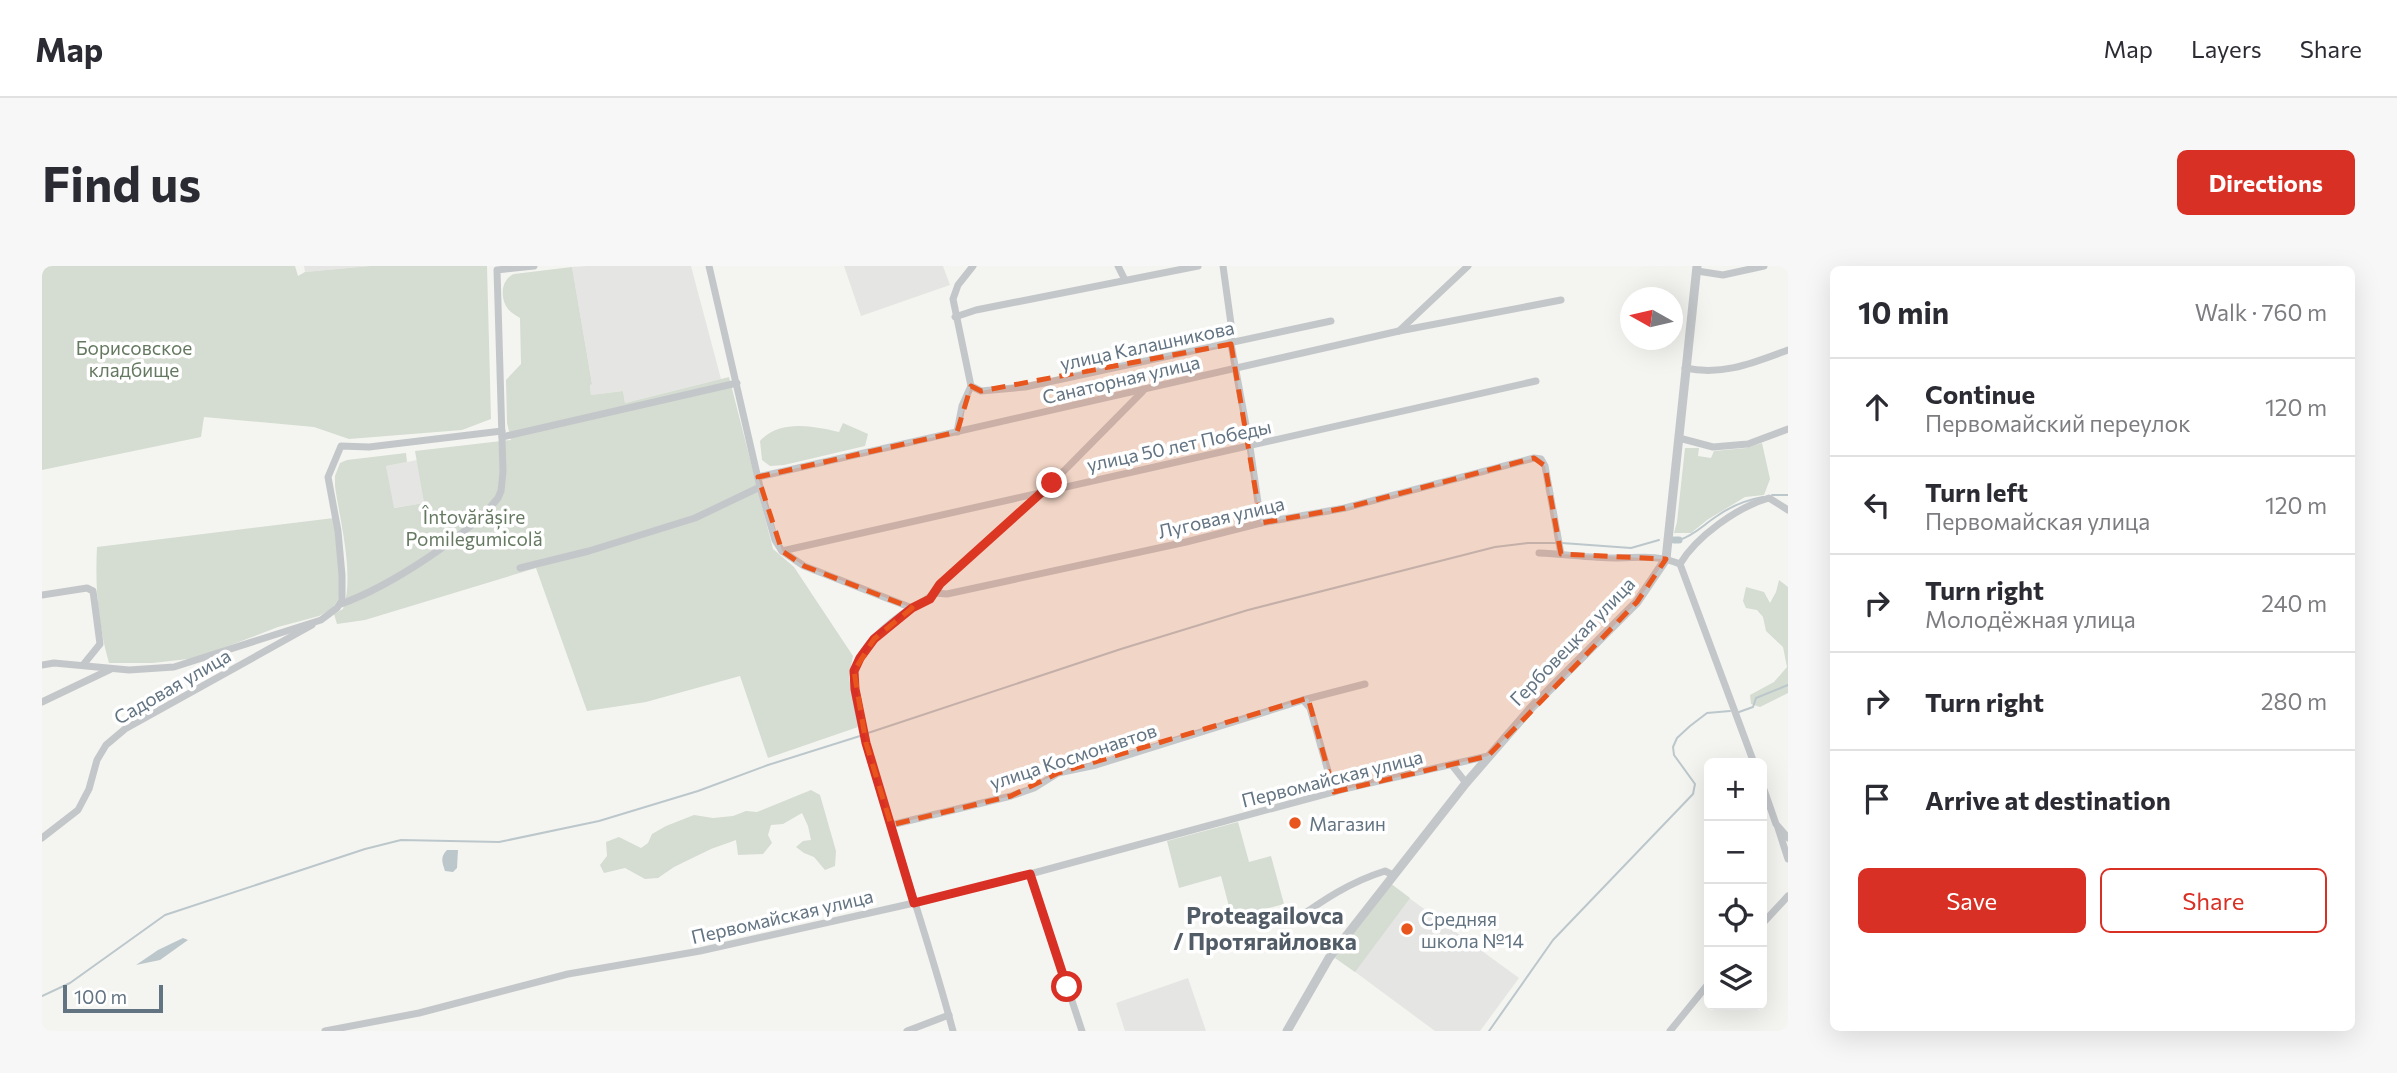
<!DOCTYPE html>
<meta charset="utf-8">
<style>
body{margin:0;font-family:Commissioner,sans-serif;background:#f7f7f7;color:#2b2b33}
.controls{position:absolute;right:21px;bottom:21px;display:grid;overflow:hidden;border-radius:10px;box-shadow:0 7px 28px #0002}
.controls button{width:63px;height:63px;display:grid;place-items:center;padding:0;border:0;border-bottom:2px solid #e1e1e2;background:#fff;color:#2b2b33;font:35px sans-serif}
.compass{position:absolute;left:1578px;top:21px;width:63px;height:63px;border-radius:50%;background:#fff;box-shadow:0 7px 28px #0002;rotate:278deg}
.scale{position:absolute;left:21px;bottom:18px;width:100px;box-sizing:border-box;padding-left:7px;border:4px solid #627382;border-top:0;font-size:19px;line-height:24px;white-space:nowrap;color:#627382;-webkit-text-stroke:5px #fff;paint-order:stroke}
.stop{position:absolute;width:21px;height:21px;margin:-16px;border:5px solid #d93025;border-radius:50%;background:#fff}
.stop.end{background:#d93025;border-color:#fff;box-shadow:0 2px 7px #0008}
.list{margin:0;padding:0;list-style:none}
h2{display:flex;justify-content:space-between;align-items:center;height:91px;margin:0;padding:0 28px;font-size:30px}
h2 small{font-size:23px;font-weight:400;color:#7c7c81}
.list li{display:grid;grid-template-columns:46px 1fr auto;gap:21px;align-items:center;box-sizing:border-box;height:98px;padding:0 28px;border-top:2px solid #e1e1e2}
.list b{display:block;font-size:26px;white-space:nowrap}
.list p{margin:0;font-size:23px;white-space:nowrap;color:#7c7c81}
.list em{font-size:23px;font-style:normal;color:#7c7c81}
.actions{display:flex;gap:14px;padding:21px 28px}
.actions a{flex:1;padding:16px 0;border:2px solid #d93025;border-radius:10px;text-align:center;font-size:24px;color:#d93025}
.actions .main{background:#d93025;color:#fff}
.icon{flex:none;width:38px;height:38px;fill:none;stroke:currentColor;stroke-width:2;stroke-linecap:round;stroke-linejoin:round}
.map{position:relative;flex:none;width:1746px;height:765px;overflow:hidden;border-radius:10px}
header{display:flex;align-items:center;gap:42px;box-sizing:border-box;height:98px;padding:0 35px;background:#fff;border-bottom:2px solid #e1e1e2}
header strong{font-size:33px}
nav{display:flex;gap:38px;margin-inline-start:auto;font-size:24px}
.intro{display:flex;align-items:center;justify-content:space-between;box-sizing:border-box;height:168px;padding:0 42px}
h1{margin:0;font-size:49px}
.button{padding:18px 32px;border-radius:10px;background:#d93025;color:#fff;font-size:24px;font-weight:700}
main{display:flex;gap:42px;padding:0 42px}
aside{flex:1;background:#fff;border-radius:10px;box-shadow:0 7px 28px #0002}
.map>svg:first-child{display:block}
.built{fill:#e5e6e4}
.green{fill:#d5dcd1}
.water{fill:#bcc7cc}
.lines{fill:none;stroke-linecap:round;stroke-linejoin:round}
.stream{stroke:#bcc7cc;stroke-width:2}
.canal{stroke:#bcc7cc;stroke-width:7}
.minor{stroke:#c4c7ca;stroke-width:7}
.tertiary{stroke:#c4c7ca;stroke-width:9}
.route{stroke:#d93025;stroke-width:9}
.marked{fill:#e8561d;fill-opacity:0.2;stroke:#e8561d;stroke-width:5;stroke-dasharray:14 9;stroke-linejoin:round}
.poi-dot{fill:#e8561d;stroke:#fff;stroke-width:2.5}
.labels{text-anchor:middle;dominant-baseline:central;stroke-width:7;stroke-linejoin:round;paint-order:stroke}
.street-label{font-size:19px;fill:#627382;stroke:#fff}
.park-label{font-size:19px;fill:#657961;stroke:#fff}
.poi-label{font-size:19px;fill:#627382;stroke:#fff;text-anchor:start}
.quarter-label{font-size:23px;font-weight:bold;fill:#515c67;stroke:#fff}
</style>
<header>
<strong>Map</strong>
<nav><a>Map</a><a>Layers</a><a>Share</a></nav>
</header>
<div class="intro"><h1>Find us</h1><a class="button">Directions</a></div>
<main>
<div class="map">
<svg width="1746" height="765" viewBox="0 0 1746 765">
<rect width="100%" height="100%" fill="#f4f5f0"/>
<g class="built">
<polygon points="262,0 328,0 263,6"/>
<polygon points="545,0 649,0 679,113 583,137 581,125 549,129 548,118 550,118 530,1"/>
<polygon points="802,0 901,0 908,19 819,50"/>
<polygon points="375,194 382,237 351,242 344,200"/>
<polygon points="1352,621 1477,712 1438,765 1393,765 1297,694"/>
<polygon points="1146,712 1164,765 1083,765 1074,737"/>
</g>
<g class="green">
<polygon points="0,0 253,0 256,10 263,6 328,0 445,0 449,153 420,164 307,173 272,161 162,151 159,171 0,204"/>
<path d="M 530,1 L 550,118 L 548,119 L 549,129 L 581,125 L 583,137 L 687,111 L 731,283 L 752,301 L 811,390 L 807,411 L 816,461 L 726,492 L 698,410 L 604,436 L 545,445 L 494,302 L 323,354 L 295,358 L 292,348 L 301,343 C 313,310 298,256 293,220 L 293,210 L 298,197 L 305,194 L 364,187 L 365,196 L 344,200 L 352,242 L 382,237 L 373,185 L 469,174 L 465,157 L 464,114 L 479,98 L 478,52 C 473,49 467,46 464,40 C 458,29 460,13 472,8 Z"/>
<path d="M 801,157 L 826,168 L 823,180 L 742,199 L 728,200 L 720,194 L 718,175 C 738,153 771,160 797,166 Z"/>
<polygon points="1720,177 1728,213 1722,229 1703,231 1665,254 1649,267 1632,267 1635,256 1643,182 1657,182 1656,190 1669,192 1672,185 1704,182"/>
<path d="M 292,252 L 299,329 L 290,343 L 277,350 L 236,361 L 155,392 L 110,397 L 67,397 C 56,358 53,322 55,281 Z"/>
<polygon points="1737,314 1746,321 1746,427 1718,441 1709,438 1708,429 1732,416 1745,401 1741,381 1724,365 1721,351 1715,344 1704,342 1701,335 1704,321 1722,326 1728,337 1734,326"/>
<polygon points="769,524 778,529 794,585 793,600 783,604 772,591 762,587 754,581 761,575 769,574 766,560 760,547 741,558 729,559 726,569 730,577 721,588 696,589 694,574 669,583 632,601 616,612 603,613 583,602 562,607 558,599 565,590 564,576 577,571 599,582 606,577 610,568 624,560 652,549 671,552 691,550 704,545 715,546"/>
<polygon points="1196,556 1207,596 1229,590 1242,638 1190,652 1179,610 1137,622 1125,575"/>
<polygon points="1348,617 1368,632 1313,706 1293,692"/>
</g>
<g class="water">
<path d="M 405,584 L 416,584 L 415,602 L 411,606 L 403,605 C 400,596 398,591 405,584 Z"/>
<polygon points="141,672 146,674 118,694 94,699 116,684"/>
</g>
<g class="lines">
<g class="stream">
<polyline points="1730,229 1746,229"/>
<path d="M 1637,274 C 1653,269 1661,259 1675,250 C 1689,240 1704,234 1721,231"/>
<polyline points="1520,277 1589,282 1617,274"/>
<polyline points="1697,446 1711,441 1714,432 1746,419"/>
<polyline points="823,468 1079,383 1206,344 1453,281 1486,277 1515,277"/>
<polyline points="0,730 28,717 123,649 323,583 359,574 457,576 557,555 656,525 726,499 818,470"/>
<polyline points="1447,765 1511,674 1651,528 1653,518 1632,489 1631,481 1635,472 1648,460 1665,447 1688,445"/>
</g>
<polyline class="canal" points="1632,274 1637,274"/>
<g class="minor">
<path d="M 667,0 L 718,221 L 733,274 L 740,285 C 991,227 1243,173 1494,115"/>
<polyline points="1076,0 1083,14"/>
<polyline points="1181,0 1190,65 1189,78 1208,181 1219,257"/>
<polyline points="1655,5 1681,9 1722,0"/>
<polyline points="913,51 934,44 1156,0"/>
<polyline points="1357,65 1426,0"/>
<path d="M 1643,102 C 1681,110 1711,97 1746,84"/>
<polyline points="929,120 939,125 983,121 1289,55"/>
<polyline points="915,166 920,140 929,120 911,33 916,19 931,0"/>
<polyline points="460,171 695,117"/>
<polyline points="1637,172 1671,181 1706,178 1746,163"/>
<polyline points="716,211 1357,65 1519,34"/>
<polyline points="740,285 762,300 870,342"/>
<path d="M 1497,287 C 1522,288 1548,292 1573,292 C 1598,292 1614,288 1638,298 L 1712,497"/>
<path d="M 1638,298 C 1654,271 1695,241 1727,232 L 1746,244"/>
<polyline points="478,302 547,285 653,252 718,221"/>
<polyline points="892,327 905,328 1144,276 1219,257 1303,242 1492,192 1499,193 1503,200 1519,288"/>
<polyline points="0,329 45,322 51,325 58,378 41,399"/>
<path d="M 299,338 C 346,321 425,271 456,232 L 459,225 L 461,206 L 455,4 L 492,0"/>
<polyline points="0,399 12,397 87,404 132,401 279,354 295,342 300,334 300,309 296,265 286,211 299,180 327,181 460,165"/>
<polyline points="1261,434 1323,418"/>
<polyline points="0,436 69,403"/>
<polyline points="1410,499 1424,517"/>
<polyline points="1720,518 1734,558 1746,572"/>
<polyline points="849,559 969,530 992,522 1016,507 1054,499 1261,434 1268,442 1292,526"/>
<polyline points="1736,562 1746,593"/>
<polyline points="0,572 36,544 47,523 55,494 64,479 83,463 270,359"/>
<polyline points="988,608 1040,765"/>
<path d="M 1252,655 C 1281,634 1308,616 1343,605 L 1351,609"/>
<polyline points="1720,658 1746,630"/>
<polyline points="283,765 377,747 526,708 658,685 872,637 988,608 1302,523 1446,490"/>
<polyline points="865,765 907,749"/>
<path d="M 911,765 C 891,690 866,616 843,541 C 835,515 805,425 813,402 C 822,377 849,355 871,341 C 885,333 889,332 898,318 L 1010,217 L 1101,125"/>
<polyline points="1628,765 1667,717"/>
</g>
<polyline class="tertiary" points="1245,765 1287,692 1424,517 1489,442 1595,336 1624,293 1655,0"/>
</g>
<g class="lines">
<polyline class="route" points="1010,217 898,318 888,333 870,342 832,373 818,392 812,405 813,423 824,477 872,637 988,608 1025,721"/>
</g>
<path class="marked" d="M 1189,78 L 1219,257 L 1303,242 L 1492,192 L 1503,200 L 1519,288 L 1624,293 L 1595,336 L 1446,490 L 1292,526 L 1266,432 L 1016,507 L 969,530 L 849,559 L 824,477 L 812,405 L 832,373 L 870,342 L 762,300 L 740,285 L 716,211 L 915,166 L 929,120 L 939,125 Z"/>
<g class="poi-dot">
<circle cx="1253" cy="557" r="7"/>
<circle cx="1365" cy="663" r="7"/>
</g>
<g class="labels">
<g class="street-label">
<text transform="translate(1105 79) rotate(-12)">улица Калашникова</text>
<text transform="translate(1079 113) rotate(-13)">Санаторная улица</text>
<text transform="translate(1137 179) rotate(-12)">улица 50 лет Победы</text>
<text transform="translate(1179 251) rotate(-13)">Луговая улица</text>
<text transform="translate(1530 375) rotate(-46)">Гербовецкая улица</text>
<text transform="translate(130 420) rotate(-30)">Садовая улица</text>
<text transform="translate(1031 490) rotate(-18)">улица Космонавтов</text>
<text transform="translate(1290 512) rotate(-14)">Первомайская улица</text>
<text transform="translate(740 650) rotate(-13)">Первомайская улица</text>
</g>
<g class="park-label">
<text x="92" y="81">Борисовское<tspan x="92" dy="22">кладбище</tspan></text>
<text x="432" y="250">Întovărășire<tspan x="432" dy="22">Pomilegumicolă</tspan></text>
</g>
<g class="poi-label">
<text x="1267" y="557">Магазин</text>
<text x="1379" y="652">Средняя<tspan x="1379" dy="22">школа №14</tspan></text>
</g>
<g class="quarter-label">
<text x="1223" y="649">Proteagailovca<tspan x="1223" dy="26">/ Протягайловка</tspan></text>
</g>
</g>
</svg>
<div class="controls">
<button>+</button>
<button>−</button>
<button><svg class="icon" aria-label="locate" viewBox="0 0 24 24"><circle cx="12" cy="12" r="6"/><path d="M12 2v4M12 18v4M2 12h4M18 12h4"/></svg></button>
<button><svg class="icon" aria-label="layers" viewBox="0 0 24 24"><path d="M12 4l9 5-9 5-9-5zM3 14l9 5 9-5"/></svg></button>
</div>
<svg class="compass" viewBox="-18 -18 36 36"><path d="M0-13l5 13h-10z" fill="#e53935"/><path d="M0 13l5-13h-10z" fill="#7c7c81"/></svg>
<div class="scale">100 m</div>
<div class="stop" style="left:1025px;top:721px"></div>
<div class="stop end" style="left:1010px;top:217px"></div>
</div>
<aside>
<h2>10 min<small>Walk · 760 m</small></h2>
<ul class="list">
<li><svg class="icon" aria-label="ahead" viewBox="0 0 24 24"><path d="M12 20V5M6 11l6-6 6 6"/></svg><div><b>Continue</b><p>Первомайский переулок</p></div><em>120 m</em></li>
<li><svg class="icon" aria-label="left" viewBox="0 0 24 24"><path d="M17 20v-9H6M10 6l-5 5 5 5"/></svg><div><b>Turn left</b><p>Первомайская улица</p></div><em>120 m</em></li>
<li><svg class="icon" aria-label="right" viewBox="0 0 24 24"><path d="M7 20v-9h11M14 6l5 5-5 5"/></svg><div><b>Turn right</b><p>Молодёжная улица</p></div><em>240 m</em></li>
<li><svg class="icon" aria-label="right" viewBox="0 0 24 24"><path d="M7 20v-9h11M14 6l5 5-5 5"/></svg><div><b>Turn right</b></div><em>280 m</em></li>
<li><svg class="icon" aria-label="arrive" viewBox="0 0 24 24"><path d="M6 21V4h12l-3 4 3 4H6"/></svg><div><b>Arrive at destination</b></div></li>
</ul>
<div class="actions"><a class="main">Save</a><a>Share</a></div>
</aside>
</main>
